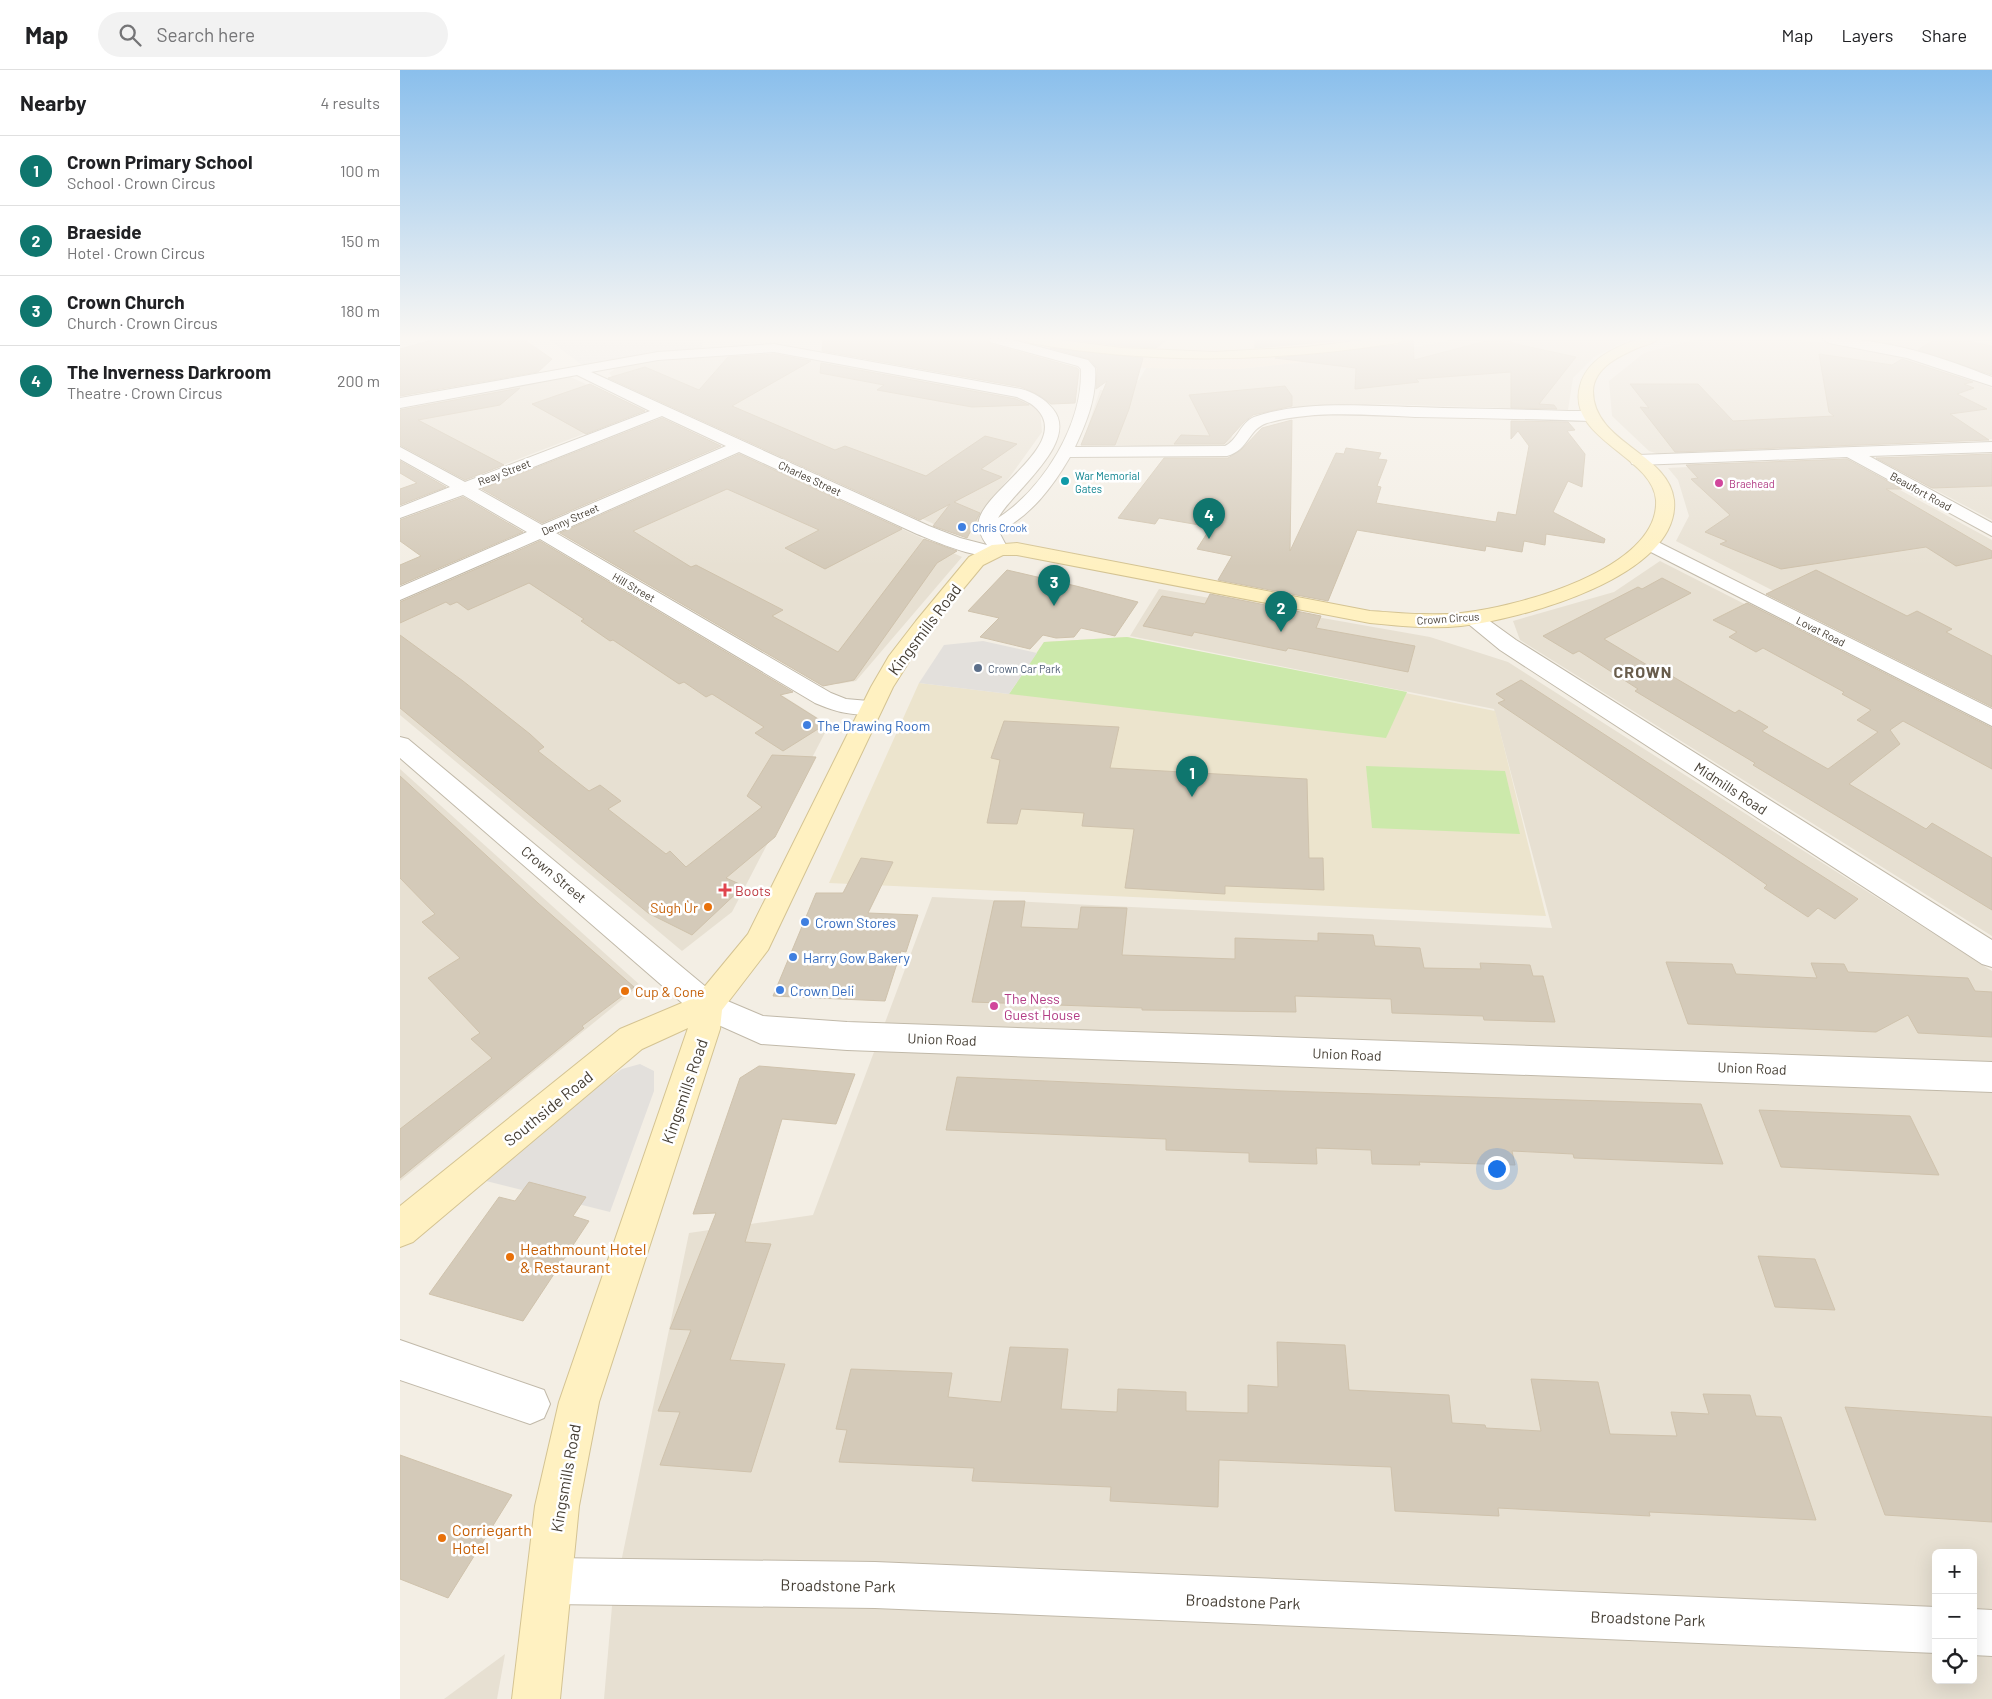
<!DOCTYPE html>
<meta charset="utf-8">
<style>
body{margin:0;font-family:Barlow,sans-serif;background:#f2f2f2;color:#202124}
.controls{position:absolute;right:15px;bottom:15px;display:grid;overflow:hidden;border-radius:8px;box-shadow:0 5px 20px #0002}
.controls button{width:45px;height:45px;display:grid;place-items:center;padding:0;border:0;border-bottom:1px solid #e0e0e0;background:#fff;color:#202124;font:25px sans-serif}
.you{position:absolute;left:1096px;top:1098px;width:18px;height:18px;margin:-12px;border:4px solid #fff;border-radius:50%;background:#1a73e8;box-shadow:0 0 0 8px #1a73e833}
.badge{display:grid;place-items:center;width:32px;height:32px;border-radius:50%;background:#0f766e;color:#fff;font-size:16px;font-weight:700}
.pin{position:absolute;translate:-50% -41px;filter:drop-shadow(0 1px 2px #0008)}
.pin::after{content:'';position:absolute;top:26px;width:18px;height:15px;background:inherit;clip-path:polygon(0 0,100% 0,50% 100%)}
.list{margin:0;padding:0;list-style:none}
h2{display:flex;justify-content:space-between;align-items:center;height:65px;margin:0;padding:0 20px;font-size:21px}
h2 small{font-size:16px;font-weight:400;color:#757577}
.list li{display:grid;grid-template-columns:32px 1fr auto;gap:15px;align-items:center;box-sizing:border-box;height:70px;padding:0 20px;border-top:1px solid #e0e0e0}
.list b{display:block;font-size:19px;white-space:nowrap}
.list p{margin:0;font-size:16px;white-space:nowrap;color:#757577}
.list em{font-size:16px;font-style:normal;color:#757577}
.icon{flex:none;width:28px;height:28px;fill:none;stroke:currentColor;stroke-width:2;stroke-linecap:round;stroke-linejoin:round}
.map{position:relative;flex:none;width:1592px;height:1629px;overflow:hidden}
header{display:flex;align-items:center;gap:30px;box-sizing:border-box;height:70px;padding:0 25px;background:#fff;border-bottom:1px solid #e0e0e0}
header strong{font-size:24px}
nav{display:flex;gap:28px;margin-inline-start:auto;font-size:18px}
.search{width:350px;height:45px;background:#f2f2f2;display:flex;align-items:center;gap:12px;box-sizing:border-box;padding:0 18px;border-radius:28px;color:#757577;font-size:19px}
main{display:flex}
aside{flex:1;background:#fff}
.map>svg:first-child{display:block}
.residential{fill:#e7e0d2;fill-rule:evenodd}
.commercial{fill:#f6e5ce}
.education{fill:#ece4cd}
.green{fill:#cce9ab}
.parking{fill:#e3e0dc}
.building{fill:#d4cab9;stroke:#cfc2ac}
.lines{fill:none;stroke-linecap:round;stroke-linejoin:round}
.street-casing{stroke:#c1b9a9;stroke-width:2}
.secondary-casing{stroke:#d4c392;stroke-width:2}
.street{fill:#fff;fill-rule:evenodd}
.secondary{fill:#fff1c1;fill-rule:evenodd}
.culture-dot{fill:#0f9aa8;stroke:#fff;stroke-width:2}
.hotel-dot{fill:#d1479c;stroke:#fff;stroke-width:2}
.shop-dot{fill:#3f7fe0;stroke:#fff;stroke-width:2}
.service-dot{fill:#5c6f8a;stroke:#fff;stroke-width:2}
.health-dot{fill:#e0444e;stroke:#fff;stroke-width:2}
.food-dot{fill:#e8710a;stroke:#fff;stroke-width:2}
.labels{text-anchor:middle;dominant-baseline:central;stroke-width:5;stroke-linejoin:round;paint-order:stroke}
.far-street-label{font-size:11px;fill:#453e34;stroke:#fff}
.far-culture-label{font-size:11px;fill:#0d838f;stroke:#fff;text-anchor:start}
.far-hotel-label{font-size:11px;fill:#b23c85;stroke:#fff;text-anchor:start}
.far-shop-label{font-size:11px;fill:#366cbe;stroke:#fff;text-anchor:start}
.far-service-label{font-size:11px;fill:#4e5e75;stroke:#fff;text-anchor:start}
.shop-label{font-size:14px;fill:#366cbe;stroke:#fff;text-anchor:start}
.street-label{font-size:14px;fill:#453e34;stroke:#fff}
.health-label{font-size:14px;fill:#be3a42;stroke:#fff;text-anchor:start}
.food-label{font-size:14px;fill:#c56008;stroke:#fff;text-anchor:end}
.hotel-label{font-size:14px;fill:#b23c85;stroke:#fff;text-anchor:start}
.near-street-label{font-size:16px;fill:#453e34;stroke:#fff}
.far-district-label{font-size:16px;font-weight:bold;letter-spacing:1px;fill:#685c4b;stroke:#fff}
.near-food-label{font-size:16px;fill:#c56008;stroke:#fff;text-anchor:start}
</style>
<header>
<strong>Map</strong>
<div class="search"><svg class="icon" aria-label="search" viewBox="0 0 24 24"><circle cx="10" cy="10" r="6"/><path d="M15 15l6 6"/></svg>Search here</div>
<nav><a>Map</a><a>Layers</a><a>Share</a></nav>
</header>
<main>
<aside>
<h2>Nearby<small>4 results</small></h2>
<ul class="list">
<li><span class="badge">1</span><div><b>Crown Primary School</b><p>School · Crown Circus</p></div><em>100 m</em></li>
<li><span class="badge">2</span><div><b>Braeside</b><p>Hotel · Crown Circus</p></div><em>150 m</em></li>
<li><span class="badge">3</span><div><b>Crown Church</b><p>Church · Crown Circus</p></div><em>180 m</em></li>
<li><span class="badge">4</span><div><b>The Inverness Darkroom</b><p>Theatre · Crown Circus</p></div><em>200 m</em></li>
</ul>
</aside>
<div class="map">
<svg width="1592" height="1629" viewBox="0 0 1592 1629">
<rect width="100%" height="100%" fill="#f3eee4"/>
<g class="residential">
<polygon points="1055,269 1230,269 1194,287 1173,308 1168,340 978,334 839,345 830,373 820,378 688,374 683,371 700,320 708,320 739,310 746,298 837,299 983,284"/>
<polygon points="1314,269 1379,269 1434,273 1533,294 1592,318 1592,369 1265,386 1249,381 1212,346 1209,311 1244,283 1289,271"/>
<polygon points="1462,269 1592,269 1592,305 1545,288"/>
<polygon points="368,281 618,325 640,339 642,362 609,408 592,428 577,458 558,465 214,309 209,303 218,297 281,287"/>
<polygon points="170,307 246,340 74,406 0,363 0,339"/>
<polygon points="342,384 562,487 456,611 438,614 164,461"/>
<polygon points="1592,385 1592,450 1481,391"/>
<polygon points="1443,389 1592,470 1592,633 1276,471 1289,446 1278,410 1268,398"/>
<polygon points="140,472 429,655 332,842 282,881 0,645 0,532"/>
<polygon points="1260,491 1592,660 1592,866 1120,570 1113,551 1214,522"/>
<path d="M 759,519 L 1030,567 L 1108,592 L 1592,901 L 1592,1629 L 204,1629 L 212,1536 L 289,1163 L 413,1145 L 532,827 L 1152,858 L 1094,639 L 730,566 ZM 1536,1483 L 1573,1483 L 1573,1610 L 1536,1610 Z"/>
<polygon points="0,699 240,915 0,1111"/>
<polygon points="105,1584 97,1629 44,1629"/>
</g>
<polygon class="commercial" points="454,269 970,269 983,284 837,299 746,298 534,279"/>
<polygon class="education" points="727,567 1095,641 1146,846 429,813 519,613 609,624 644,572"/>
<g class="green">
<polygon points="727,567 1007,622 986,668 609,624 644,572"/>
<polygon points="966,696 1105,701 1120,764 972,758"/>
</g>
<g class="parking">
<polygon points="148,269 298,269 304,270 302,278 182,295"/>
<polygon points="583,571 637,583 609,624 519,613 544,575"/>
<polygon points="240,994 254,1001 254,1021 210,1142 82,1110 181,1028 222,999"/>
</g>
<g class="building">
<polygon points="36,269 123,269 152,289 138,302 0,326 0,279"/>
<polygon points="423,269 586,269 590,274 677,298 679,300 675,333 651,334 639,325 621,317 422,281"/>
<polygon points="665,269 768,269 756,278 722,276"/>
<polygon points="855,269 958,269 855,278"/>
<polygon points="1007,269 1013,269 1014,290 1094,269 1104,269 1116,274 1176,287 1139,334 1154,335 1157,339 1111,338 1111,302 1016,309 1019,312 955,319 956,298 875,288 998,275"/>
<polygon points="1535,269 1558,269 1592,276 1592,305 1518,280"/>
<polygon points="650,278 743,288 729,339 715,375 681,375 707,311 696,319 697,298 689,289"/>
<polygon points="375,284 411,291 332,336 435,380 445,376 526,406 585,366 617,374 581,399 602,407 554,432 580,443 567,468 533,456 550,434 520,450 208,308 245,297 299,320 328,287"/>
<polygon points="1419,284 1492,295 1502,289 1573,312 1564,314 1574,318 1557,324 1587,339 1550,344 1589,370 1275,382 1240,337 1249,338 1230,314 1298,314 1333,351 1434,346 1429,342"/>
<polygon points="421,293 616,329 629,335 572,337 477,320 484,315 420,303"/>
<polygon points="190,314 245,341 186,364 132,334"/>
<polygon points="885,316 892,326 892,336 853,345 844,352 824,374 774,374 781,365 810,366 789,325"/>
<polygon points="120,318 100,335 18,350 104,395 65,410 0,375 0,340"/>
<polygon points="262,348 321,376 142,453 82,419"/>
<polygon points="892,350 890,481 936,383 944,384 946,378 981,383 978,389 987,390 977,416 981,417 976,433 1096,452 1098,442 1116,445 1129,376 1118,361 1111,369 1111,351 1168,352 1175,360 1167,361 1185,384 1182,417 1168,411 1153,442 1205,469 1204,473 1146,464 1145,475 1124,471 1122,482 1086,476 1085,481 957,460 928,531 818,510 832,486 797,479 811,457 759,448 755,454 718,448 764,388 828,388 841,380 862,358"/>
<polygon points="339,384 502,459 425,499 385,478 419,460 327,419 233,461 291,497 296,495 383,540 372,546 438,582 524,469 557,481 537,493 454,610 423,616 160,463"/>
<polygon points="1592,384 1592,416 1532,418 1476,388"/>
<polygon points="1447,389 1502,419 1486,419 1592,481 1592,488 1556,496 1526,477 1381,499 1320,474 1327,471 1305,462 1330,445 1291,409 1298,408 1286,395"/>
<polygon points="0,391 46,417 0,435 0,419 17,413 0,403"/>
<polygon points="63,427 123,462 0,515 0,495 21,486 0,471 0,450"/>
<polygon points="140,471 393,622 380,625 426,654 383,681 355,663 364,657 312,624 306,627 284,612 279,614 213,570 210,571 181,551 184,549 129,513 68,540 57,532 50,535 46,532 0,553 0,532"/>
<polygon points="607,500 676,516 738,532 715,566 681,558 674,567 656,568 643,565 630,579 580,567 599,548 568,541"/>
<polygon points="1416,500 1507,546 1517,541 1552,559 1546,562 1592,586 1592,637 1366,524"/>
<polygon points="1262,508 1291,523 1204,569 1262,604 1265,602 1335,643 1339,640 1368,657 1362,661 1428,699 1478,662 1457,650 1471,640 1442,624 1444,622 1363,578 1356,582 1329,567 1337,562 1313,550 1347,533 1592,658 1592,699 1503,651 1490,660 1500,674 1449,714 1526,759 1532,753 1592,788 1592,840 1353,695 1355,693 1235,621 1238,619 1179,581 1173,584 1143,566 1238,517 1242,519"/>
<polygon points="810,524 921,546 916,558 1015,576 1008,602 888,578 886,581 794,562 792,566 743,556 762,526 805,534"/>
<polygon points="0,565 63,611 130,664 144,677 138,681 189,721 200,715 221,731 208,739 266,784 270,781 286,797 362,737 347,726 372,685 416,687 375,767 326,808 344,816 292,865 248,843 0,638"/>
<polygon points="1121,610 1397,790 1458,829 1435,849 1418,838 1408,847 1364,818 1367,815 1328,788 1098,633 1105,630 1096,624"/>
<polygon points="604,651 719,657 710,698 907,709 909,788 923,788 924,820 825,816 825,824 725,818 734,759 682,756 684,743 621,739 617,754 587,753 600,690 591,688"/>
<polygon points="0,706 138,833 234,917 182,956 184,958 0,1108 0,1059 92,988 71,969 80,963 28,908 60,888 22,852 35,844 0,808"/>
<polygon points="461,788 493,792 468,843 518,845 506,882 501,881 485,931 373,926 416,823 443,823"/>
<polygon points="594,831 625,831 621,857 678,859 681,837 727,838 722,885 835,889 835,868 918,871 918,863 973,865 975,876 1020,878 1024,898 1081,899 1080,893 1130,895 1133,906 1143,906 1155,952 1084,950 1083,946 992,943 991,929 895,926 896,942 742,940 742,938 572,932"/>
<polygon points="1266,892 1332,894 1336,904 1417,908 1411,893 1444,894 1448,902 1568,908 1575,921 1592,922 1592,967 1518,963 1508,945 1476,962 1288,954"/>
<polygon points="359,996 455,1004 436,1054 382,1049 345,1172 371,1174 330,1290 385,1294 351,1402 260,1395 280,1342 258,1341 291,1260 270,1259 316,1143 293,1144 340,1008"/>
<polygon points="557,1007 849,1020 1301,1034 1323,1094 1174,1088 1173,1084 1112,1081 1115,1095 1019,1092 1020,1095 972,1094 971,1080 916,1078 917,1094 849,1092 849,1083 766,1080 766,1069 546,1060"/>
<polygon points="1359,1040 1510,1046 1539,1105 1381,1097"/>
<polygon points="129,1112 186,1127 173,1146 189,1151 123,1251 29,1224 99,1127 115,1131"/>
<polygon points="1358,1186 1415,1189 1435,1240 1375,1237"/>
<polygon points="877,1272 945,1275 949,1320 1049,1325 1052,1353 1085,1355 1086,1358 1141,1361 1131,1309 1198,1312 1210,1364 1277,1366 1271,1342 1309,1344 1303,1324 1350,1325 1356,1346 1381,1347 1416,1450 1249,1442 1250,1446 1098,1438 1099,1446 995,1441 991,1397 819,1390 818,1437 710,1431 711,1417 572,1411 574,1398 439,1392 447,1360 436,1359 451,1299 552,1303 548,1327 601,1332 610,1277 668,1279 661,1339 717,1342 718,1319 786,1322 786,1341 848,1343 848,1315 878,1317"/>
<polygon points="1445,1337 1592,1347 1592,1452 1485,1445"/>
<polygon points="0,1385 112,1425 48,1528 0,1509"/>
</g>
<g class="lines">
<defs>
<g id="street">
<path d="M 588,269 L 609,269 L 688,290 L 695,298 C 697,327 687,351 675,377 L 825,376 C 838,370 840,353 854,347 C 901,330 966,336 1016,337 C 1067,339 1118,339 1168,341 L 1190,341 L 1198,346 L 1190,351 C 1132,349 1073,348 1015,347 C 967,345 913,340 867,353 C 848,359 849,380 827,386 L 670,387 C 652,418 631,445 599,462 L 608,479 C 595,499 535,471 517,464 L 339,382 L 156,463 L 431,623 L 446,629 L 480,632 L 483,637 L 480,642 C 457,648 436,642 415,633 L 140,469 L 0,530 L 0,517 L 127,462 L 63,425 L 0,448 L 0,437 L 50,417 L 0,389 L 0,377 L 65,412 L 250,341 L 177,305 L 0,338 L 0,328 L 258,282 L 374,274 L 621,319 C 633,322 645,329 653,339 C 680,372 614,420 598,448 C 644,418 683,354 681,299 L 678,296 L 590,272 ZM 374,282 L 617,327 C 623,330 632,333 637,339 C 671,374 586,419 579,450 C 577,459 582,468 587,475 L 560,468 L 529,456 L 191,302 L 258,290 ZM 262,346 L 326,376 L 142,455 L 78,419 Z"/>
<path d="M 1422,269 C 1479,266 1539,286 1592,307 L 1592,316 L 1507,288 L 1429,273 Z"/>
<polygon points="1592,372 1592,382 1469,386 1592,453 1592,466 1447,387 1238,395 1232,394 1230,390 1232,386 1238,385"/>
<polygon points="1250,468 1592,639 1592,656 1243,478 1241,474 1243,470"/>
<polygon points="1073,542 1080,544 1116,570 1592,870 1592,897 1582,894 1100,580 1066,552 1063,548 1066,544"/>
<polygon points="0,667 8,669 318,927 363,946 447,952 1592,992 1592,1022 447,980 361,974 296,945 0,688"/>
<polygon points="0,1270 144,1320 150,1334 144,1348 130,1354 0,1310"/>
<polygon points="150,1488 475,1492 1536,1537 1536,1583 475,1538 150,1534 134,1527 127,1511 134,1495"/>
<polygon points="1573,1539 1592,1540 1592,1586 1573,1585"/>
</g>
<g id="secondary">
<path d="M 623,269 L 652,269 L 722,278 L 814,282 L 906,277 L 972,269 L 1005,269 L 998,273 C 872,292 756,295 630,273 Z"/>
<path d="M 1238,269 L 1257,269 C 1253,274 1246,275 1240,277 C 1221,285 1194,297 1193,321 C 1193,373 1269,383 1274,430 C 1281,507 1118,550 1061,556 C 1031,559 1000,556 970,553 L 617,485 L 603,485 L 583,495 L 530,559 L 493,617 L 368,880 L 322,940 L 320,959 L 199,1332 L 179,1436 L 160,1629 L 112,1629 L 135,1436 L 159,1332 L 288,958 L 242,979 L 13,1172 L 0,1177 L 0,1136 L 220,959 L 296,927 L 348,864 L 471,617 L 489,586 L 516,551 L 569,487 L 592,475 L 617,473 L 970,541 C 1000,543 1030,546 1061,543 C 1113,538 1260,500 1256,430 C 1253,386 1166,369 1180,316 C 1187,289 1214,278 1238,269 Z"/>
</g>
</defs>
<use href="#street" class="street-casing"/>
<use href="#secondary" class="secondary-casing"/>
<use href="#street" class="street"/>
<use href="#secondary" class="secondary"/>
</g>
<linearGradient id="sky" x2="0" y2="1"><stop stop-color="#8abfec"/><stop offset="0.54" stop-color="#faf7f3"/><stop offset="1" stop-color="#faf7f3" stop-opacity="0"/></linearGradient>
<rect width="1592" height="497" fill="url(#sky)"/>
<circle class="culture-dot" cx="665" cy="411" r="5"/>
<g class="hotel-dot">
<circle cx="1319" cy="413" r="5"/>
<circle cx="594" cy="936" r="5"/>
</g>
<g class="shop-dot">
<circle cx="562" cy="457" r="5"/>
<circle cx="407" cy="655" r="5"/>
<circle cx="405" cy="852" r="5"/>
<circle cx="393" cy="887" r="5"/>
<circle cx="380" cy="920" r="5"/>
</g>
<circle class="service-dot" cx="578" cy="598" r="5"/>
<path class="health-dot" d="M322.5 812.5h5v5h5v5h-5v5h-5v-5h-5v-5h5z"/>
<g class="food-dot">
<circle cx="308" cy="837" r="5"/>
<circle cx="225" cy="921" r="5"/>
<circle cx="110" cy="1187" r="5"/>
<circle cx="42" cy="1468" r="5"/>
</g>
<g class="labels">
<g class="far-street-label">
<text transform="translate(104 402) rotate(-21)">Reay Street</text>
<text transform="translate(410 408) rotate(25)">Charles Street</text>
<text transform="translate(1521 421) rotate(29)">Beaufort Road</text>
<text transform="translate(170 449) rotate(-24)">Denny Street</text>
<text transform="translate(234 517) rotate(30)">Hill Street</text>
<text transform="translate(1048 548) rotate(-4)">Crown Circus</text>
<text transform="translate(1421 561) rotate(27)">Lovat Road</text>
</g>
<g class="far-culture-label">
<text x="675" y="405">War Memorial<tspan x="675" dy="13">Gates</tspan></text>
</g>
<g class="far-hotel-label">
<text x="1329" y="413">Braehead</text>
</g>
<g class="far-shop-label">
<text x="572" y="457">Chris Crook</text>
</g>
<g class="far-service-label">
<text x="588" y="598">Crown Car Park</text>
</g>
<g class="shop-label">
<text x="417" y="655">The Drawing Room</text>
<text x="415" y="852">Crown Stores</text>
<text x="403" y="887">Harry Gow Bakery</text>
<text x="390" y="920">Crown Deli</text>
</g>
<g class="street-label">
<text transform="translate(1331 718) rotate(33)">Midmills Road</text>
<text transform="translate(154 804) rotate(40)">Crown Street</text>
<text transform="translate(542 969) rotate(2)">Union Road</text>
<text transform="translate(947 984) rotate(2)">Union Road</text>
<text transform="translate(1352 998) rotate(2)">Union Road</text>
</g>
<g class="health-label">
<text x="335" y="820">Boots</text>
</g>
<g class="food-label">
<text x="298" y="837">Sùgh Ùr</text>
<text x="235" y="921" text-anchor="start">Cup &amp; Cone</text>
</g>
<g class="hotel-label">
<text x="604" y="928">The Ness<tspan x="604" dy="16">Guest House</tspan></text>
</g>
<g class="near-street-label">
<text transform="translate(524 559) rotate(-53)">Kingsmills Road</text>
<text transform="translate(284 1021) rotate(-71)">Kingsmills Road</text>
<text transform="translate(148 1038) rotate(-39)">Southside Road</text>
<text transform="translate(165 1408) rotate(-80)">Kingsmills Road</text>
<text transform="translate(438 1515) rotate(1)">Broadstone Park</text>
<text transform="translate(843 1531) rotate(2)">Broadstone Park</text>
<text transform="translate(1248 1548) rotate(2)">Broadstone Park</text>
</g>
<g class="far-district-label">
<text x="1243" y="601">CROWN</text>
</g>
<g class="near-food-label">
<text x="120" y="1178">Heathmount Hotel<tspan x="120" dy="18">&amp; Restaurant</tspan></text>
<text x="52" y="1459">Corriegarth<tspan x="52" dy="18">Hotel</tspan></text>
</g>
</g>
</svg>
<div class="controls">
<button>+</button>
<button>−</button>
<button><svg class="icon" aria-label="locate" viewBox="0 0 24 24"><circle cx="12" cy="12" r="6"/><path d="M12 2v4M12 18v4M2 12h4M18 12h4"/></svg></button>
</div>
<div class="you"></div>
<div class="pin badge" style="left:792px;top:727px">1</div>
<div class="pin badge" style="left:881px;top:562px">2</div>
<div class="pin badge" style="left:654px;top:536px">3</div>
<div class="pin badge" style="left:809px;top:469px">4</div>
</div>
</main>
